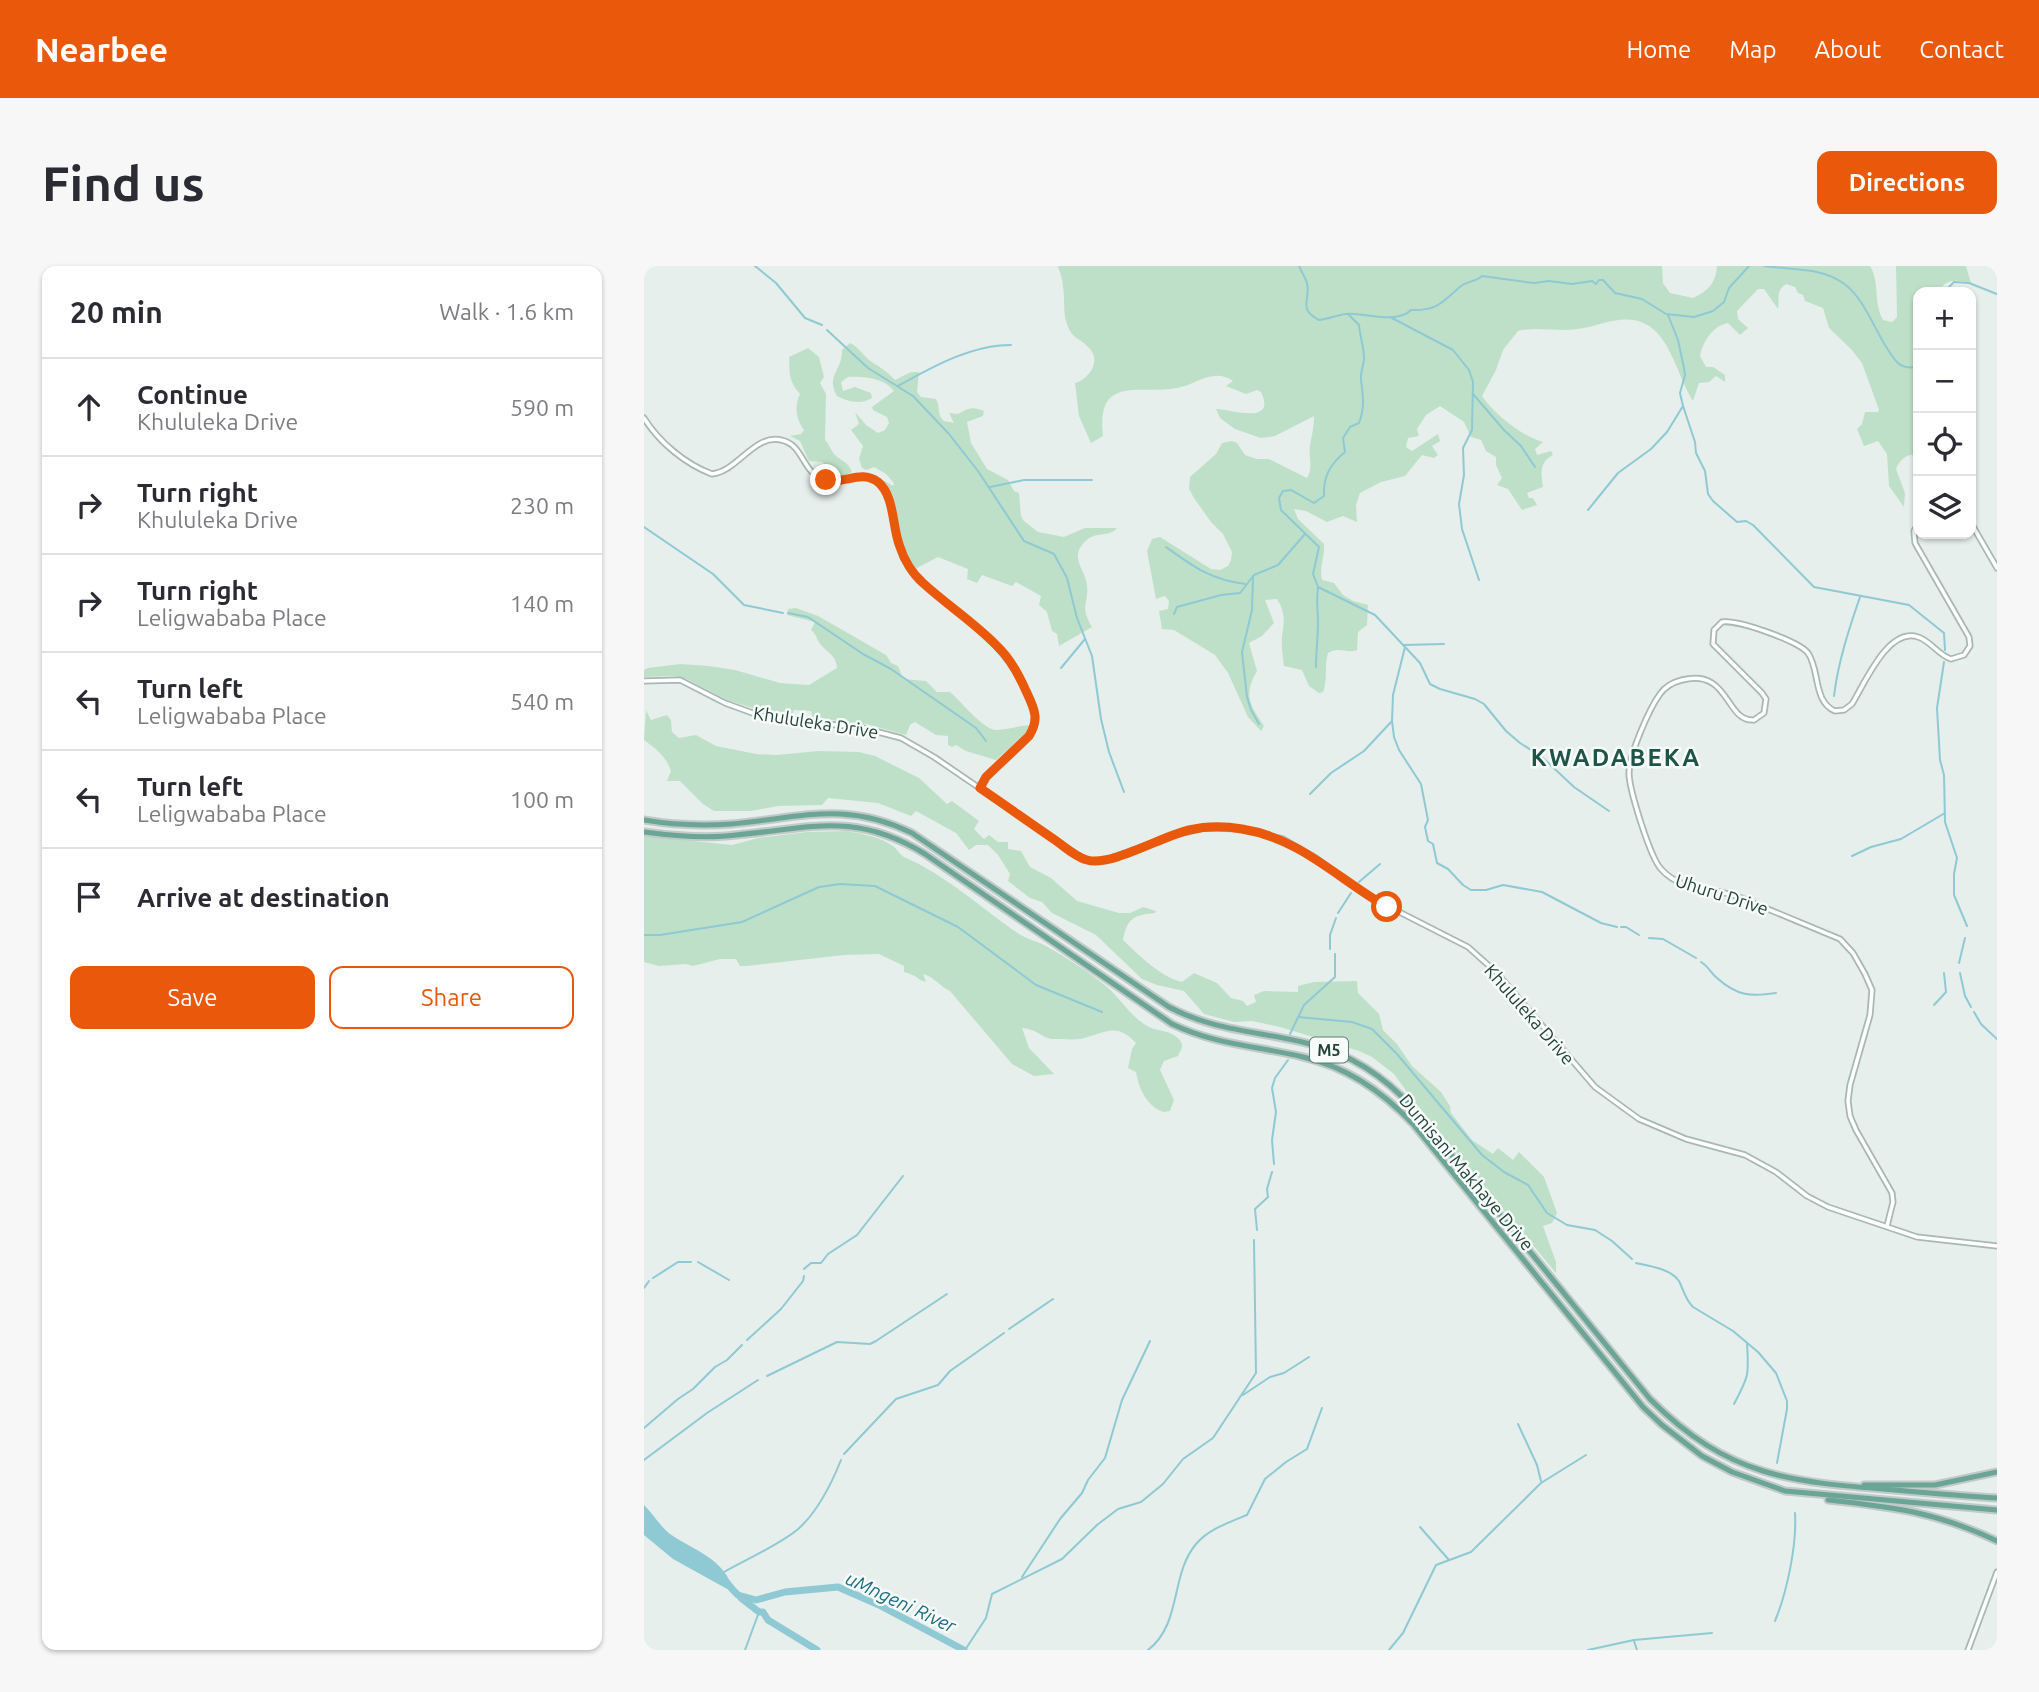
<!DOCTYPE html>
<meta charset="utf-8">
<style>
body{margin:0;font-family:Ubuntu,sans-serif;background:#f7f7f7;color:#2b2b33}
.controls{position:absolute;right:21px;top:21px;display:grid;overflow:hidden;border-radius:14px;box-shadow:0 2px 5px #0004}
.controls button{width:63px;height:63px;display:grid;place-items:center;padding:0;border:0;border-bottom:2px solid #e1e1e2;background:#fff;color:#2b2b33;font:35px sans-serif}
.stop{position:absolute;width:21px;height:21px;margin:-16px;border:5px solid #ea580c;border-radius:50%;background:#fff}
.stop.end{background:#ea580c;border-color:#fff;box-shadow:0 2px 7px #0008}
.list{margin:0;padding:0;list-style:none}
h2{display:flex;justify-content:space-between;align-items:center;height:91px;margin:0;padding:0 28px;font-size:30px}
h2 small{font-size:23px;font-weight:400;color:#7c7c81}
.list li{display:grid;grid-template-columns:46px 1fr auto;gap:21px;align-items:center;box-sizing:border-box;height:98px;padding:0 28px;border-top:2px solid #e1e1e2}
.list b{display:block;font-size:26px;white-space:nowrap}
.list p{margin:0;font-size:23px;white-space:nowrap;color:#7c7c81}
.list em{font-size:23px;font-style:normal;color:#7c7c81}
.actions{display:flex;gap:14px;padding:21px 28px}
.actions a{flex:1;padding:16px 0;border:2px solid #ea580c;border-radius:14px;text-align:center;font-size:24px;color:#ea580c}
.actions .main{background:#ea580c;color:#fff}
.icon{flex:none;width:38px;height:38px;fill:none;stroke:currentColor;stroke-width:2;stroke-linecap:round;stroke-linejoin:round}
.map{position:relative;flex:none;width:1353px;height:1384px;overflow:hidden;border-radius:14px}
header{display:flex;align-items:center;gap:42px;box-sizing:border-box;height:98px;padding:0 35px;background:#ea580c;color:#fff}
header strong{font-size:33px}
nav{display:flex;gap:38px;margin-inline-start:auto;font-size:24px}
.intro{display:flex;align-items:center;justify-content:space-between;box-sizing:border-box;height:168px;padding:0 42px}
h1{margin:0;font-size:49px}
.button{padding:18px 32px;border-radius:14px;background:#ea580c;color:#fff;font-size:24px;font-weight:700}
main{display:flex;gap:42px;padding:0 42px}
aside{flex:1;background:#fff;border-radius:14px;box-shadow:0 2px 5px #0004}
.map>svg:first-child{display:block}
.green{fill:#bfe0c8}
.water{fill:#8ec9d4}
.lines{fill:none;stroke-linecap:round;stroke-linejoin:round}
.stream{stroke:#8ec9d4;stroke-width:2}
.river{stroke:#8ec9d4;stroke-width:7}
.minor-casing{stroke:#a8b8b2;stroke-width:7}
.major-casing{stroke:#c2cac8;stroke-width:9}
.minor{stroke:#fff;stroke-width:3.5}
.major{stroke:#6aa596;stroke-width:5}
.route{stroke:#ea580c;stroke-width:9}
.labels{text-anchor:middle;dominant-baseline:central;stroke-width:5;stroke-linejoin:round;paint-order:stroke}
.shield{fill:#f7fbf9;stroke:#637a73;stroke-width:2}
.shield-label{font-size:16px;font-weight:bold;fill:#24423a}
.street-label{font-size:18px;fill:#24423a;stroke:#f7fbf9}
.water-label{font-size:19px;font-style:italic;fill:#1c6f80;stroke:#f7fbf9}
.district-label{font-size:24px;font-weight:bold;letter-spacing:2px;fill:#1f5548;stroke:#f7fbf9}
</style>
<header>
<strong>Nearbee</strong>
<nav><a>Home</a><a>Map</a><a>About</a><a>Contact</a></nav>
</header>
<div class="intro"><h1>Find us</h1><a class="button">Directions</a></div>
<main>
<aside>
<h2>20 min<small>Walk · 1.6 km</small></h2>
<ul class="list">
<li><svg class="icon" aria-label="ahead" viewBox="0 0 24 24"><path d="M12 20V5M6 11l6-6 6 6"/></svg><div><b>Continue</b><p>Khululeka Drive</p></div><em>590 m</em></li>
<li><svg class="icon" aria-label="right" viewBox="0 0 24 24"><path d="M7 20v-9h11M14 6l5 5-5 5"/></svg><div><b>Turn right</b><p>Khululeka Drive</p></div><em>230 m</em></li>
<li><svg class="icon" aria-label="right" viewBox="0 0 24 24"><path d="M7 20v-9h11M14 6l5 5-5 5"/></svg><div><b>Turn right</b><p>Leligwababa Place</p></div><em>140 m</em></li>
<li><svg class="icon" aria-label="left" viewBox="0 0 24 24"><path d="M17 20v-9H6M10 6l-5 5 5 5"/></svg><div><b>Turn left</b><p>Leligwababa Place</p></div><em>540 m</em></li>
<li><svg class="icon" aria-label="left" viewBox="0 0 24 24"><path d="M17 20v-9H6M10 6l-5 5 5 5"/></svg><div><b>Turn left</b><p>Leligwababa Place</p></div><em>100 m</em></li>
<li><svg class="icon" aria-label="arrive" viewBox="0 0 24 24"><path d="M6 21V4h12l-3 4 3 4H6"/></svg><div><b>Arrive at destination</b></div></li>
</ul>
<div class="actions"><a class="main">Save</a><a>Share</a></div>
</aside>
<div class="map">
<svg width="1353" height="1384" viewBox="0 0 1353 1384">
<rect width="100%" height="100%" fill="#e6efeb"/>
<g class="green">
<path d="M 414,0 L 1018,0 L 1019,17 L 1026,27 L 1049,32 C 1064,25 1072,17 1073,0 L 1226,0 C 1236,16 1229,35 1239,54 L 1248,56 L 1253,51 L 1252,0 L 1322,0 L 1327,17 C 1313,14 1302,12 1295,26 L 1274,26 L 1274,114 L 1270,122 L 1274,142 L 1274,189 C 1264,187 1256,193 1252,203 L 1261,227 L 1260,241 L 1245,220 L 1243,188 L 1234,175 L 1220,180 L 1213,163 L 1218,158 L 1221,146 L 1234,146 L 1235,144 L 1218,97 L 1207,83 L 1185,62 L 1179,42 L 1161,35 L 1159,29 L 1154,27 L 1151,21 L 1142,18 C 1131,26 1136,31 1134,43 L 1120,23 L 1114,23 L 1093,45 L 1094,53 L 1104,62 L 1096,69 L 1084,57 C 1069,60 1059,75 1056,90 L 1062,101 L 1069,101 L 1081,109 L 1081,116 L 1072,110 L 1065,116 L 1055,117 L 1049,135 C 1029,103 1024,48 975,54 C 961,55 947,62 933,63 C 912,66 894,60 874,65 L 859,84 L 852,104 L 838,130 C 851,149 878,170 899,176 L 891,183 L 893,189 L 907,185 L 909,189 C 895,196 897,207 899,221 L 883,227 L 885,232 L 889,232 L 893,239 L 878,244 L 864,223 L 853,219 L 858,212 L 852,199 L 852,191 L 842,185 L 837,174 L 827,171 L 820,156 L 796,140 L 782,149 L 773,163 L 775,170 L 764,172 L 762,181 L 768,185 L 794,168 L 796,175 L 788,180 L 794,189 L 790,192 L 778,189 L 761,210 L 737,216 L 716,227 L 712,239 L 713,256 L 699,250 L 683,256 L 662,245 L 650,243 L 654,253 L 680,278 C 681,291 675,301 678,314 L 690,317 L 699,329 L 709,335 L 724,339 L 723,359 L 714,366 L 713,384 C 702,388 696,380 684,387 C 680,400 684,413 679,426 L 675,427 L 665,420 L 658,404 L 640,400 C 639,391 637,380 638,371 C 640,355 642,347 633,333 L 621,334 L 630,357 L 618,370 L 605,377 L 613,405 C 599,429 606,439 620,460 L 617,465 L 604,451 L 584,407 L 571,389 L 530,364 L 518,363 L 515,345 L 524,343 L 525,335 L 521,330 L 512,333 L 503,285 L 508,273 L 516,271 L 567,303 L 576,304 L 584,300 L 587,294 L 588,286 L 579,268 L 567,256 L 550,232 L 545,223 L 546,211 L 572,188 L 578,177 L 588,175 L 593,177 L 601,189 L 613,193 L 625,193 L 663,212 C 670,200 664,191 666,179 C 668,169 670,160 670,150 L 631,170 L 617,172 L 591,163 L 576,152 L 572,143 C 582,142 634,161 617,126 L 613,124 L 602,128 L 582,120 L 589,115 C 569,101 552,119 533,122 C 495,129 452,108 459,170 L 447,177 L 435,150 L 431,117 C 445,113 457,96 446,83 C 435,70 428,75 422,55 C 419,44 421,32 419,21 C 419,14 416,7 414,0 Z"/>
<path d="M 206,77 C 215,81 219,90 228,96 C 237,102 243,105 251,114 L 267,106 L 275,106 L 273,126 L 277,131 L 292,133 C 297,141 292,148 300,155 L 310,157 L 305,147 L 314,148 C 324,142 328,140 340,145 L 339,150 L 323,156 L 327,177 L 343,203 L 364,214 L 370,225 L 375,227 L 377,250 L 380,255 L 394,266 L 420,271 L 441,262 L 473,262 C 466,271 453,266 444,273 C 423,290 441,302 443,319 C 445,339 435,339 448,361 L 415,380 L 413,368 L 408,365 L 403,346 L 395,339 L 397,330 L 372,316 L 368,320 L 338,309 L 333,317 L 323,313 L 324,303 L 294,291 L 273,302 C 252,291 254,243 244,222 C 241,217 236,213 232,210 L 249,220 L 250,217 L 242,208 L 230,201 L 222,204 L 218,202 L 215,193 L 219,180 L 207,164 L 215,158 L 211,146 L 222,159 L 234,167 L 241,164 L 245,157 L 243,151 L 229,144 L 228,141 L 250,125 C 240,112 220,110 204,111 L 197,116 L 199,125 L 211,121 L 227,127 L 228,132 C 217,139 204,136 193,130 C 181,110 199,104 198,84 Z"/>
<path d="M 164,82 L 175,91 L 180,111 L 176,117 L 182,128 L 181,174 C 186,179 187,185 191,189 C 198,196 204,195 208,206 L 198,211 L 184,212 L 179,196 L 165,195 L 156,175 L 146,170 L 157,168 L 160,164 C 152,153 150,140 156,128 C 144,113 146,110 145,91 Z"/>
<path d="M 152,342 L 174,350 L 242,389 L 247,397 L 254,400 L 259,413 L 282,415 L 293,426 L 306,426 C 317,435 340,465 353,464 C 365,463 374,460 386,459 L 385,464 L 352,494 L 322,485 L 312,479 L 308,481 L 304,479 L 304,470 L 292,469 L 271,456 L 266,459 L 262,469 L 222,458 L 169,452 L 167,445 L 150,444 L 147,450 L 128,448 L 83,434 L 42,413 L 30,410 L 0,411 L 0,404 L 4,402 L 36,398 L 65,400 L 91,404 L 136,417 L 165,419 L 193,402 C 192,389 185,388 177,379 C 172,373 173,369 167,364 L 171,356 L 143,349 L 144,343 Z"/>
<path d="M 2,444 L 7,454 L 23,449 L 27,454 L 28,466 L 35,472 L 52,469 L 72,480 L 112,488 L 133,489 L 174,485 L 215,486 L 231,490 L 275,512 L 303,538 L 308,535 L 335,555 L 330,563 L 340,573 L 345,569 L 354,576 L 364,576 L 364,583 L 377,585 L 386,601 L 407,612 L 433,635 L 475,647 L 486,647 L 499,641 L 512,645 L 511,647 C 490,649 483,652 479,674 C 496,690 515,710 538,716 L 550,707 L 573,717 L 587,732 L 599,735 L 603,740 L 612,736 L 610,729 L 620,725 L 654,726 L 654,720 L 670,716 L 713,715 L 714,727 L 735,748 L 739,764 L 753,778 L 768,800 L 797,826 L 806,840 L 807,847 L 828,874 L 849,888 L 854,882 L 869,894 L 875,886 L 900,911 L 913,947 L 908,957 L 899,960 L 912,996 L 912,1007 L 769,834 L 750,808 L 728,791 L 715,785 L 636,761 L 608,755 L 590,756 L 560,748 L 540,725 L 513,719 L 498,713 L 452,669 L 408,647 L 398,636 L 386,632 L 364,615 L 366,608 L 354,589 L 344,579 L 332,579 L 325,584 L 312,567 L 272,545 L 267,550 L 234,537 L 184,532 L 178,539 L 134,540 L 107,545 L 70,545 L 59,538 L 36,515 L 23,515 L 27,505 C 22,490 12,483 0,474 Z"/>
<path d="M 203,565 C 219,568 236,571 249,580 C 253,583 255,588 260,591 C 302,609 337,642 375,668 C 383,673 392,675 400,679 C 421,691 444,705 462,720 C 476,732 485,748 500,758 C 512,767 528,762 537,776 C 540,781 536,785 534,790 L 520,795 L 516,804 L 530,834 L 526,845 L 519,846 C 502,839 495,823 492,806 L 484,802 L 488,783 L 492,777 C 471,755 461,768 436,773 C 428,774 417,773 409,773 C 399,773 394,763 378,762 L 385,782 L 410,808 L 390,810 L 368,798 L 306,725 C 295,720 291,711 279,708 L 282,716 C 274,714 271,708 260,706 L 260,700 L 235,688 L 200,689 L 103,700 L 96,700 L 92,693 L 76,693 L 49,700 L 42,698 L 15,700 L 0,696 L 0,570 L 88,579 L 114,572 L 163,566 Z"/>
</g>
<path class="water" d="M 0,1239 C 9,1248 16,1260 26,1268 C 46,1282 70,1289 83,1310 C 87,1318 92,1319 94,1329 L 29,1293 L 0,1269 Z"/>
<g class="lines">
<g class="stream">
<polyline points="111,0 132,17 161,52 178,59"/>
<path d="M 655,0 C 657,5 661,11 663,17 C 667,35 653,42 675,54 C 684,53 693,49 702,48 C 720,46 752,59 767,44 C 794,45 798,36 817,20 C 824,15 831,16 838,10 L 890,17 L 905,15 L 928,18 L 948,15 L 952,18 L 955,14 L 959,14 L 971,27 L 998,33 L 1022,48 L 1050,51 L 1069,45 L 1080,36 L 1085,22 L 1105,0"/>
<path d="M 1120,0 C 1146,4 1176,1 1199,17 C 1224,34 1234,77 1254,97 C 1259,102 1267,102 1274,101"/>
<polyline points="1300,26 1310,16 1325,17 1353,28"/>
<path d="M 704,48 L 715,59 C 716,71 720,81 720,92 C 720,99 716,106 717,114 C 719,130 721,142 715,157 L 706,161 L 699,172 L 701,186 C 686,198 679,211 680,230 L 670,237 L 647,224 L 639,225 L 635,232 L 637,244 L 675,281 L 669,308 L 674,321 L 731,349 L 761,381 L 749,429 L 748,455 L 750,471 L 755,484 L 777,518 L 784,554 L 781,561 L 784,575 L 789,578 L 793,597 L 804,603 L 819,619 L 827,624 L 842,624 L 859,619 L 898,626 L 957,657 L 973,661"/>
<polyline points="1024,49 1034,74 1040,102 1041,109 1036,127 1039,140 1051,176 1052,187 1061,205 1064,228 1069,235 1093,256 1102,255 1109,259 1170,321 1265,339 1300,367 1301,384"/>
<polyline points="746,51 809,84 825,104 829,116 828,164 819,182 820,209 815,238 818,263 835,314"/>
<polyline points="183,64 224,102 269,130 305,168 334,205 380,275 410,288 423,312 433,352 448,390 457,453 465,486 480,526"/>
<path d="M 254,120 C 288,101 327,79 367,79"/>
<polyline points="829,128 860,164 877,180 891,201"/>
<polyline points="346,221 380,214 448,214"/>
<polyline points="944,244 974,207 1007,183 1023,166 1039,140"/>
<polyline points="0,261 69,308 100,339 139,347"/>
<path d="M 522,281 C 550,301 567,314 601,318"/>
<polyline points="609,311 608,344 598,386 603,431 607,444 615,458"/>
<polyline points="144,347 164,351 219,388 247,403 332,462 342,475"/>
<polyline points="530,348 533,341 577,329 596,327 610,309 634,299 661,268"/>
<polyline points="759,379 800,378"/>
<polyline points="762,382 776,397 786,418 796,423 831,433 840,438 862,465 876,477 898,491 930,521 965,545"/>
<polyline points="1300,396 1293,442 1296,494 1300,509 1301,556 1313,592 1310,608 1310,629 1323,660"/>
<path d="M 672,401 C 672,386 674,371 674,356 C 674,344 672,336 674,322"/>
<polyline points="417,402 441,373"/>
<path d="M 1190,430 C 1194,396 1205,363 1216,331"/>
<polyline points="666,528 687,507 720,485 748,455"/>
<polyline points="1208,590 1227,581 1257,573 1301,547"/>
<polyline points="715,616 736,598"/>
<polyline points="694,647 707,627"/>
<polyline points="977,661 982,661 995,669"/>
<polyline points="0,669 16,669 98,656 175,621 196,618 231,620 314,661 392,719 458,746"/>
<polyline points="1005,672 1019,673 1052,692"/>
<polyline points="686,683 686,669 692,652"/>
<path d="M 1057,696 C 1064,700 1067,707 1073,712 C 1093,730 1107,731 1132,727"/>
<polyline points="1315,697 1321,672"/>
<polyline points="1316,707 1321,730 1327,741"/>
<polyline points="1290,739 1302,726 1300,707"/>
<polyline points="1330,746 1337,758 1353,773"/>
<polyline points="654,751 708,756 728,763 753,788 838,889 860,906 884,919 903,947 923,959 951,964 968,975 988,993"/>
<polyline points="646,768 660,739 691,711 691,688"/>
<polyline points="630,898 628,874 632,846 628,822 631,812 644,794"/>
<polyline points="613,964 611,943 624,931 623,923 628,906"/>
<polyline points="54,996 85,1014"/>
<path d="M 992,997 C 1006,1000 1027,1003 1035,1015 C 1040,1025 1041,1033 1049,1041 L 1089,1065 L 1114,1086 L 1132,1107 L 1143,1135 L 1143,1143 L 1133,1197"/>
<polyline points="160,1003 167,997 177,997 184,988 213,969 259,910"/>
<polyline points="9,1012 34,996 47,996"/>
<polyline points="0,1022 5,1015"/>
<polyline points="365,1063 409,1033"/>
<polyline points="103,1074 137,1043 159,1015 160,1010"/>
<polyline points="123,1110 193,1076 226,1078 232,1075 303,1028"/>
<polyline points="599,1129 626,1111 640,1107 665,1091"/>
<path d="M 1090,1138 C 1105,1110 1105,1109 1103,1077"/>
<polyline points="874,1158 893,1199 897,1215"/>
<polyline points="0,1162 34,1133 49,1123 71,1101 83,1094 98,1079"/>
<polyline points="200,1188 252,1133 294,1119 306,1105 360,1067"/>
<polyline points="0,1194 63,1147 114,1114"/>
<polyline points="776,1261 805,1294"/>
<path d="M 80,1306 C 103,1293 133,1280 153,1264 C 174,1246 187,1219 197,1194"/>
<polyline points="378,1311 416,1253 438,1227 444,1214 461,1192 478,1134 506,1075"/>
<path d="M 1131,1355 C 1143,1326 1153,1279 1151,1247"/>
<polyline points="990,1375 993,1384"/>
<polyline points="101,1384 115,1346"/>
<polyline points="321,1384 342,1352 348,1328 418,1293 453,1259 474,1243 497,1236 519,1218 539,1193 569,1172 612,1107 610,974"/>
<path d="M 504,1384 C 538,1358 526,1309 552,1278 C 565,1263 586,1256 603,1249 L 621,1213 L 642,1196 L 663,1183 L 678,1142"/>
<polyline points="745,1384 759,1367 792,1299 827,1286 897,1217 942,1189"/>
<polyline points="944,1384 990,1374 1068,1367"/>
</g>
<g class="river">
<polyline points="88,1323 94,1329 112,1334 141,1326 194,1321 235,1339 320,1384"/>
<polyline points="97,1332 115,1346 119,1346 124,1354 173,1384"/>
</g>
<defs>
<g id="minor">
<path d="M 0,152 C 15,176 41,198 68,208 C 94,205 110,168 137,174 C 159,178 158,205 178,213 C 197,221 217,202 234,216 C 251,230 248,261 256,281 C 260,292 267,303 275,313 C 283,322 294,329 303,337 C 337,365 361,382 381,423 C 386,432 392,442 392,453 C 392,477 346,499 336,522"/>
<polyline points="1327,257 1353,302"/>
<polyline points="0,415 36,414 81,437 114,449 148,455 215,461 257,472 290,491 441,594 455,595 464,593 527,570 560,562 599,563 639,573 672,592 722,629 824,681 852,706 951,821 995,853 1042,873 1101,889 1132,906 1163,930 1184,941 1273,971 1353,980"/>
<path d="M 1243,960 L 1249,936 L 1248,927 L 1212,864 L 1206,850 L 1204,835 L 1206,819 L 1226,749 L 1228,724 L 1221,708 L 1209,687 L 1196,673 L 1095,631 C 1069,621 1037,626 1017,603 C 1006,591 985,523 985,507 C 985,489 1005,443 1016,428 C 1021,421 1030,416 1038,414 C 1086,402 1081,456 1110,454 L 1120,447 L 1122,433 L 1118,427 L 1069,378 L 1070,364 L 1078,356 C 1092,353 1155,375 1164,387 C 1176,404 1169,436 1191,445 L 1200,444 L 1208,438 C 1221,417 1244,361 1274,371 C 1287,375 1294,389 1307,393 L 1320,389 L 1326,380 L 1325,371 L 1271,277 L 1270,265 L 1274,258"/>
<polyline points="1324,1384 1353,1306"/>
</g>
<g id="major">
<path d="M 0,554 C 29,559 58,560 87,558 C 156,552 201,534 268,567 L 525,741 C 572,766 617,765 666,778 C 707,788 742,812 770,843 L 1006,1133 C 1084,1211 1146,1216 1251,1224 C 1285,1227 1319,1230 1353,1232"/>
<path d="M 0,566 C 30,570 61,573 92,569 C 167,562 211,545 281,588 L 528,758 C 572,779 613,780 659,791 C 703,801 739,826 769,858 L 999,1141 L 1018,1159 L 1058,1190 L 1088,1206 L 1141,1225 L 1353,1244"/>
<polyline points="1220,1219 1291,1219 1353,1206"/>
<path d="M 1184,1234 C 1250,1241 1292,1246 1353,1275"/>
</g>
</defs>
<use href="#minor" class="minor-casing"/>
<use href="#major" class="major-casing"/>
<use href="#minor" class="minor"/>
<use href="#major" class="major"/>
</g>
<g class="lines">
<path class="route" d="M 182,214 C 199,219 217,203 234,216 C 251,230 248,262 256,281 C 260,294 269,308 279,317 C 303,339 331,357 353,380 C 366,392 375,409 382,425 C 390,442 396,453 385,470 L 342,511 L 336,522 C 361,539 386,557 411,574 C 421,581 431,591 443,594 C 467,601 518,570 545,564 C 562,560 581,560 598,563 C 656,572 694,613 743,641"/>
</g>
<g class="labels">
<rect class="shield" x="666" y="771.5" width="38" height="25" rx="5"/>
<g class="shield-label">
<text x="685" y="784">M5</text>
</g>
<g class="street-label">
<text transform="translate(172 456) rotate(9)">Khululeka Drive</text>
<text transform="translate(1078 628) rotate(18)">Uhuru Drive</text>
<text transform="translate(886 748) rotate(49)">Khululeka Drive</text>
<text transform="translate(823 906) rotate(50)">Dumisani Makhaye Drive</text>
</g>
<g class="water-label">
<text transform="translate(257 1336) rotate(25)">uMngeni River</text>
</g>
<g class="district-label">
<text x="972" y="491">KWADABEKA</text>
</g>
</g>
</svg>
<div class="controls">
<button>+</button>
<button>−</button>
<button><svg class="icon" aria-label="locate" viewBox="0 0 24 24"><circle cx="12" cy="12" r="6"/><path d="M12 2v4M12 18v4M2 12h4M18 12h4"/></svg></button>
<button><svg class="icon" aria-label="layers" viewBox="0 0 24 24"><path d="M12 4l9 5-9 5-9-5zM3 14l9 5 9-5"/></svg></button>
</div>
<div class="stop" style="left:743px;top:641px"></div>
<div class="stop end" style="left:182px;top:214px"></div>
</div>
</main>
